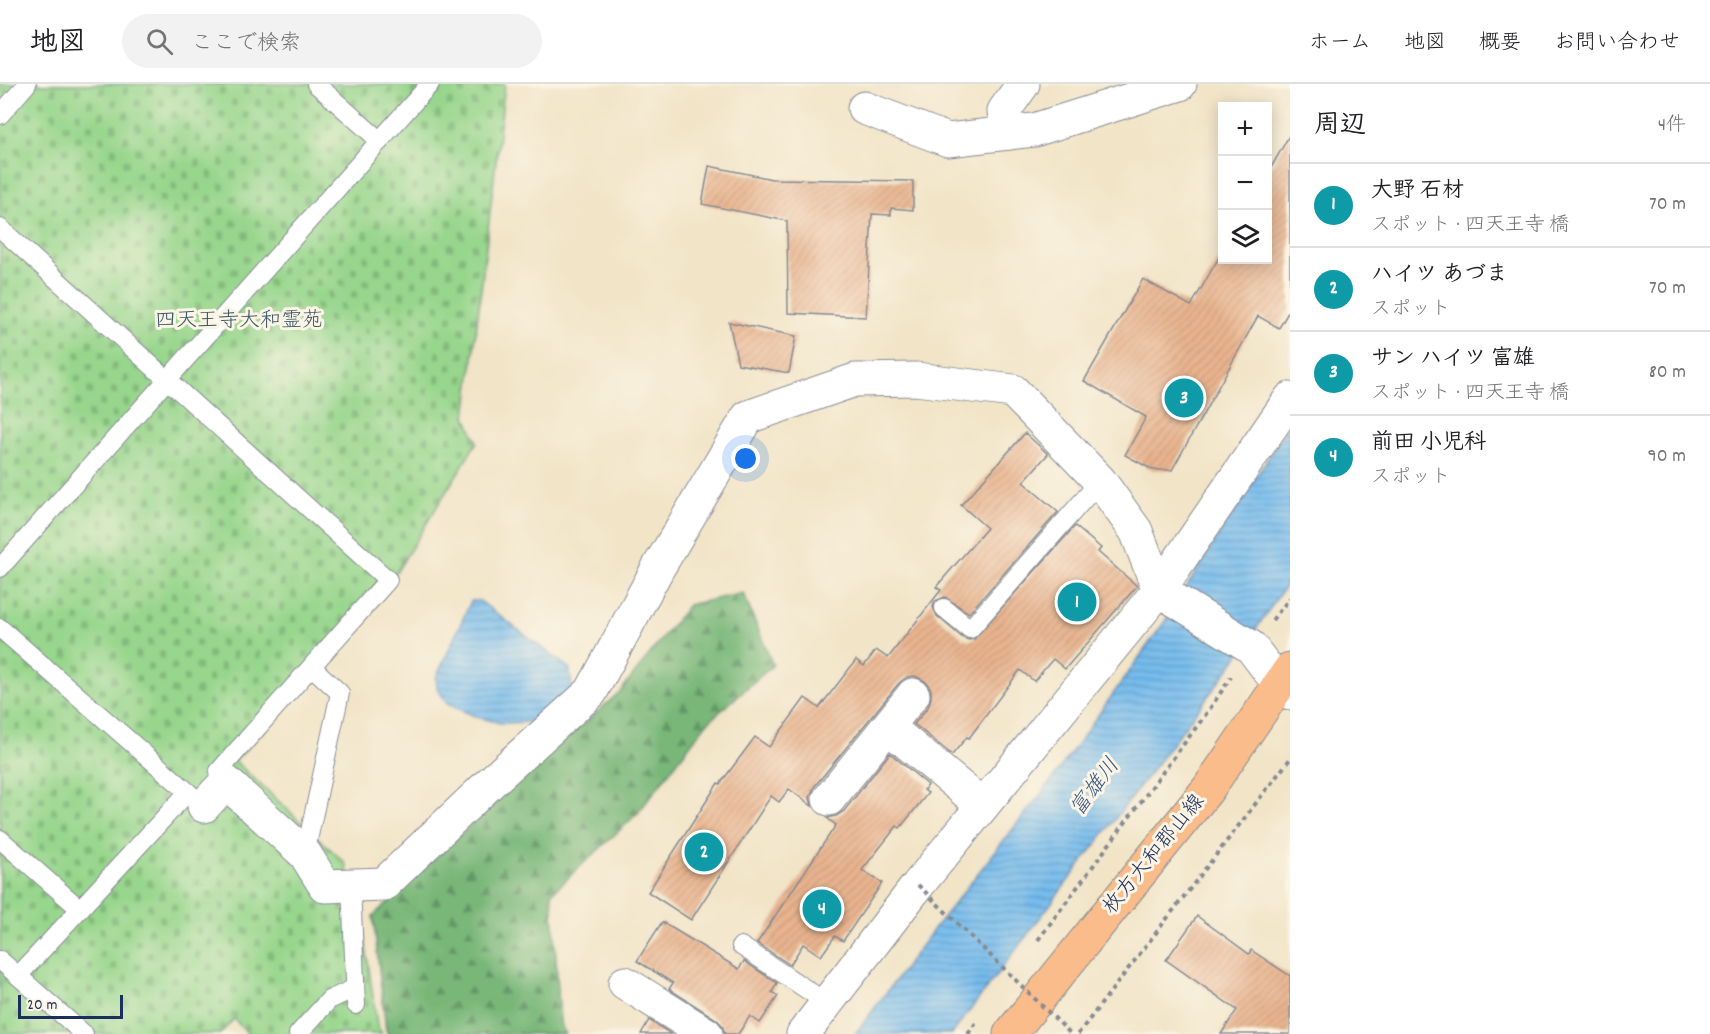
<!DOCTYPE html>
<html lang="ja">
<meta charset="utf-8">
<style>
body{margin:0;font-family:Dekko,"Klee One",sans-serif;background:#f2f2f2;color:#202124}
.controls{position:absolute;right:18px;top:18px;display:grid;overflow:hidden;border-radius:0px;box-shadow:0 3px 15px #0003}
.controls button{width:54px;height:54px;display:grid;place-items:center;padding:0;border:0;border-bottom:2px solid #e0e0e0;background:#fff;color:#202124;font:30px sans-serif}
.scale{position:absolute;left:18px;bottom:15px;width:105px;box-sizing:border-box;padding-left:6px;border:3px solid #1b2f5e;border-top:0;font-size:16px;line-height:21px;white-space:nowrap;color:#1b2f5e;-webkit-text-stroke:4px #fcf5e5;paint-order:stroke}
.you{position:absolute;left:746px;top:375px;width:21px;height:21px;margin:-15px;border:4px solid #fff;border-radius:50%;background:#1a73e8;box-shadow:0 0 0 9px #1a73e833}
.badge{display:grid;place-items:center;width:39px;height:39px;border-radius:50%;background:#c8321e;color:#fff;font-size:20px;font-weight:700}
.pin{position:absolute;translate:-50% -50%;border:3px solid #fff;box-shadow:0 2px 6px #0006}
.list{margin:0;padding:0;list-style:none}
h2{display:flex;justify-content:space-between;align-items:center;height:78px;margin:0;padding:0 24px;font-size:26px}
h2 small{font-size:20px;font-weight:400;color:#757577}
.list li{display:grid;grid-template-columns:39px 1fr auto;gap:18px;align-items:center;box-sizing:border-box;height:84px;padding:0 24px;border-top:2px solid #e0e0e0}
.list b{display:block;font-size:22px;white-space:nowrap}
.list p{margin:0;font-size:20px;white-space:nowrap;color:#757577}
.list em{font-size:20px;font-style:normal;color:#757577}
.icon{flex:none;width:33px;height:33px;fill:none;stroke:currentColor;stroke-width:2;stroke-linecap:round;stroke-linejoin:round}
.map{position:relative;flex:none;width:1290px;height:950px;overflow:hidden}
header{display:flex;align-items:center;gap:36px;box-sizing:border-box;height:84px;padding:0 30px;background:#fff;border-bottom:2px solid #e0e0e0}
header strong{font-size:28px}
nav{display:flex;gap:33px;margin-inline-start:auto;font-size:21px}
.search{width:420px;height:54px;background:#f2f2f2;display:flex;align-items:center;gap:15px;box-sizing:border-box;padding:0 21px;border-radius:33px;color:#757577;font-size:22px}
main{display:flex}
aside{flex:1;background:#fff}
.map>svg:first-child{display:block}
.forest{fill:url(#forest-firs);stroke:#4a736b;stroke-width:1.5}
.cemetery{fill:url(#cemetery-stones);stroke:#598275;stroke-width:1.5}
.water{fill:url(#water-rules);stroke:#4876a6;stroke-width:1.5}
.building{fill:url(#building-hatch)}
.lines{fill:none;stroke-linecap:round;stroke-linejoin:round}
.service-casing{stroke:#868a92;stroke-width:20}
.minor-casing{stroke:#868a92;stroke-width:35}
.primary-casing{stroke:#868a92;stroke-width:35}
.path{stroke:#868a92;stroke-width:4;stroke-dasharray:4.5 4.5;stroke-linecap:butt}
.service{stroke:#fff;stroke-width:18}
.minor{stroke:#fff;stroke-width:33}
.primary{stroke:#fabc8b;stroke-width:33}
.path-bridge{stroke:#868a92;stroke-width:4;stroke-dasharray:4.5 4.5;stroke-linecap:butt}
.labels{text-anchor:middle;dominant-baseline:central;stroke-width:6;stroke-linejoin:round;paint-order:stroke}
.park-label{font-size:21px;fill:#3a596a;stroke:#fcf5e5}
.street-label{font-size:21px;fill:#1b2f5e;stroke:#fcf5e5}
.water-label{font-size:22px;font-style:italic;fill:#365989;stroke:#fcf5e5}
</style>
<header>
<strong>地図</strong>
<div class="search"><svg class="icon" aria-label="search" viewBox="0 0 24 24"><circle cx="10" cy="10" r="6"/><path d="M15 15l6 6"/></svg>ここで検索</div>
<nav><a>ホーム</a><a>地図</a><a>概要</a><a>お問い合わせ</a></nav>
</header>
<main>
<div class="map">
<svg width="1290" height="950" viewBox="0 0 1290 950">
<defs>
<pattern id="forest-firs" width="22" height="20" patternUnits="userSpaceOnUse" patternTransform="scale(1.5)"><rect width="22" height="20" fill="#79b778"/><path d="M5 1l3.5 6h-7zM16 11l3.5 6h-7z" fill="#629566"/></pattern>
<pattern id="cemetery-stones" width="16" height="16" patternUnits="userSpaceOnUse" patternTransform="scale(1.5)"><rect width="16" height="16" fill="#97d68c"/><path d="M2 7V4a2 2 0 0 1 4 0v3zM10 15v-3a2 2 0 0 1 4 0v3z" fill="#82b87b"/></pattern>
<pattern id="water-rules" width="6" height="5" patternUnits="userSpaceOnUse" patternTransform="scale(1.5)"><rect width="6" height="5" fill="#76bced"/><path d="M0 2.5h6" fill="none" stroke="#6099c3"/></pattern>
<pattern id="building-hatch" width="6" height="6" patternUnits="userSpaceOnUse" patternTransform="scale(1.5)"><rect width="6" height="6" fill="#e9b48e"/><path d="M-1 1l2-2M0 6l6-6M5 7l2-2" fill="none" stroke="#c79b7d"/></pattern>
</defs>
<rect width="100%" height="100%" fill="#fcf5e5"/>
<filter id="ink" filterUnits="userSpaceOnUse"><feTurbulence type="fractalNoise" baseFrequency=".0167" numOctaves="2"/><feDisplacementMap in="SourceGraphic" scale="12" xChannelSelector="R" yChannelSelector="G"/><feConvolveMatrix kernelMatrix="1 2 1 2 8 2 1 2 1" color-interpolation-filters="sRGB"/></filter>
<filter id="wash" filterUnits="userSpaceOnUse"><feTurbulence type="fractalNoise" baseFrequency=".008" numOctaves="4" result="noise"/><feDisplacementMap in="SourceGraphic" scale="24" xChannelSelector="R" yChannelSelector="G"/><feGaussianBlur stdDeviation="1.35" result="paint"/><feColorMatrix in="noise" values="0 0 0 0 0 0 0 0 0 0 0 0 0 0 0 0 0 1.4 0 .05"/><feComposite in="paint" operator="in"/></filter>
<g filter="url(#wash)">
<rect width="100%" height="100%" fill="#f1e4c7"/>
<polygon class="forest" points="743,509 773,581 706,640 638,729 552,809 560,937 565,950 388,950 386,946 373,832 515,700 621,607 688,521"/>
<polygon class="cemetery" points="0,0 505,0 466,333 477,358 366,537 235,677 345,779 362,835 377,941 382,950 248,950 234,935 220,950 0,950"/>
<g class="water">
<polygon points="1290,339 1290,495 1228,586 952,950 855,950 937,841 1051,697 1163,540"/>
<polygon points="471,517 480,517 570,585 572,606 534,638 500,639 477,633 447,620 437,604 436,594"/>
</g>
<g id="blocks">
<g class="building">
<polygon points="1290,50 1290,225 1279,244 1258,232 1172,386 1153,386 1125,371 1146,333 1084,297 1143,195 1191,222 1222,168 1222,176 1268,176 1268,89"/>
<polygon points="709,82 772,95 913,97 913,126 891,124 891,131 872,130 866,233 788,229 787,137 702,120"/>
<polygon points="729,238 796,252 789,289 738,280"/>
<polygon points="1025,349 1048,370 1023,398 1058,428 969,529 945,513 935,517 933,523 937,532 963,554 969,556 974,555 1075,442 1101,464 1098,468 1137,502 1065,585 1053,575 1034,597 1020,586 969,654 967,653 952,671 914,640 928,623 931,614 931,605 925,597 915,592 907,593 899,599 814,703 810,713 812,722 789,705 779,718 771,712 691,836 648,808 718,699 720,700 755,653 769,663 805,614 819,624 856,576 864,582 876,566 888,574 941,506 936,503 987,444 961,421"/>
<polygon points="890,669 928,701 924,706 928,709 900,744 897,742 862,786 882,799 843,857 835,852 821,872 803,860 790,881 757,859 836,741 827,734 836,732 844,727"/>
<polygon points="1197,832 1249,870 1251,866 1290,892 1290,950 1221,950 1237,926 1166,876"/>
<polygon points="662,838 739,885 744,877 777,899 772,908 778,912 760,939 750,932 738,950 725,950 722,941 716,935 669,905 673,899 637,877"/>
<polygon points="649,936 671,950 641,950"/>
</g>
</g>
</g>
<g filter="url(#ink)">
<use href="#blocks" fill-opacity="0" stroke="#868a92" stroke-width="1.5"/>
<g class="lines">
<defs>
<g id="service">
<polyline points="316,0 380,57"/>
<polyline points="0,31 27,0"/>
<polyline points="0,144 388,496 219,687 226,698"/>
<polyline points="0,484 430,0"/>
<polyline points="944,524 970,545 1100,397"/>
<polyline points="0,544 204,722"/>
<polyline points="0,755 80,825"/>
<polyline points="305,770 340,609 312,583"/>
<polyline points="351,801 356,921"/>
<polyline points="741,862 827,919"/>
<polyline points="0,876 84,950"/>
<polyline points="18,892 188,708"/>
<polyline points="298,950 329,916 355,904"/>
</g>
<g id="minor">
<polyline points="864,24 948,56 1034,46 1180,0"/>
<polyline points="1009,49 1004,27 1023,0"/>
<polyline points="888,643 982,721"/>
<polyline points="829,715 913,611"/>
<polyline points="204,722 226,698 305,770 325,802 384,800 490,699 591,608 658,484 748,333 855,296 916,295 1013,307 1100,397 1136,447 1159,506 1251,563 1279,600 1290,609"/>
<polyline points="625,899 706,950"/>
<polyline points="803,950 918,801 1159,506 1290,315"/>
</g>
<polyline id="primary" points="1010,950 1208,705 1290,585"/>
</defs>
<use href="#service" class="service-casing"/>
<use href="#minor" class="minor-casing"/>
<use href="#primary" class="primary-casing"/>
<g class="path">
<polyline points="1272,536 1290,514"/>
<polyline points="1038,856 1209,626 1231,593"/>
<polyline points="968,950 976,939"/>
<polyline points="1078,950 1290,675"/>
</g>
<use href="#service" class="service"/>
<use href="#minor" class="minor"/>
<use href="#primary" class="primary"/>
<polyline class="path-bridge" points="918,801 1071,950"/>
</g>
</g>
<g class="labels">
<g class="park-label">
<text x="239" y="238">四天王寺大和霊苑</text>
</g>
<g class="street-label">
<text transform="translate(1155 771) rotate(-51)">枚方大和郡山線</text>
</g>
<g class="water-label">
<text transform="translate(1096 704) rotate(-53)">富雄川</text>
</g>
</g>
</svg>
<div class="controls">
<button>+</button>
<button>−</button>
<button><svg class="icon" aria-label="layers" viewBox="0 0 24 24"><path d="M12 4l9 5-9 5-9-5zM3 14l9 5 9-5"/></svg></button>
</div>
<div class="scale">20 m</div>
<div class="you"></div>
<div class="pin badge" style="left:1077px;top:518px;background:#0f9aa8">1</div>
<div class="pin badge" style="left:704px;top:768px;background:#0f9aa8">2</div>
<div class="pin badge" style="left:1184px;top:314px;background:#0f9aa8">3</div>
<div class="pin badge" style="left:822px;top:825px;background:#0f9aa8">4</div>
</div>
<aside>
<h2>周辺<small>4件</small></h2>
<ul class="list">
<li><span class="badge" style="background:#0f9aa8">1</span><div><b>大野 石材</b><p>スポット · 四天王寺 橋</p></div><em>70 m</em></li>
<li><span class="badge" style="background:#0f9aa8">2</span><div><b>ハイツ あづま</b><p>スポット</p></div><em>70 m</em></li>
<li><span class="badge" style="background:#0f9aa8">3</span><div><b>サン ハイツ 富雄</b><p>スポット · 四天王寺 橋</p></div><em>80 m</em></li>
<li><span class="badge" style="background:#0f9aa8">4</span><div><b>前田 小児科</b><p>スポット</p></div><em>90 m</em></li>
</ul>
</aside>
</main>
